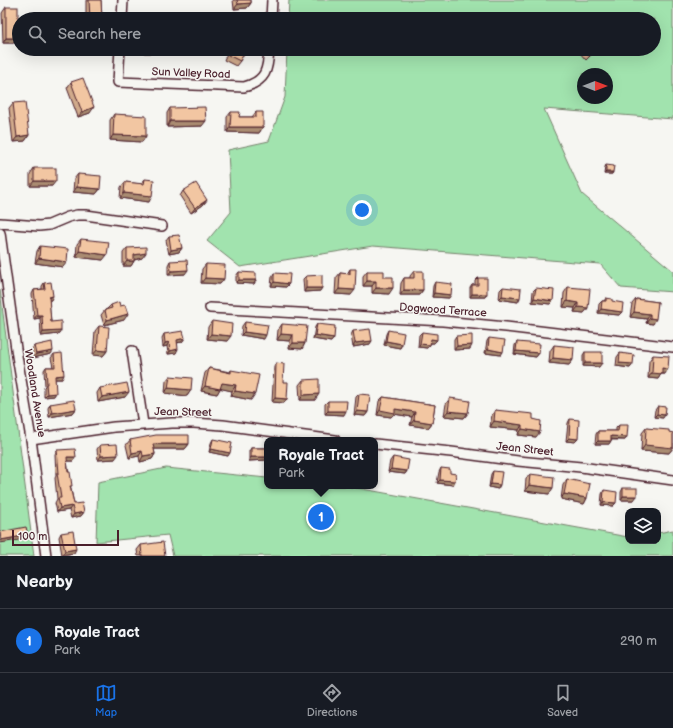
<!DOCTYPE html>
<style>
body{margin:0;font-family:"Balsamiq Sans",sans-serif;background:#242831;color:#f1f3f6}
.controls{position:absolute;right:12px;bottom:12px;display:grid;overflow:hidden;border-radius:8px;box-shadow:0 4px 16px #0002}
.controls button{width:36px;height:36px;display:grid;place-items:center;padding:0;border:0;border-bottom:1px solid #363941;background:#171b24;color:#f1f3f6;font:20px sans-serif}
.compass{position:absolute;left:577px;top:68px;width:36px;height:36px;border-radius:50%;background:#171b24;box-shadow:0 4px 16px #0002;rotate:90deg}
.scale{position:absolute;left:12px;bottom:10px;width:107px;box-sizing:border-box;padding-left:4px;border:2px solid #4a1f2b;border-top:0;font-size:11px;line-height:14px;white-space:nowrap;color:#4a1f2b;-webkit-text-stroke:3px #f6f6f2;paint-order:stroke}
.you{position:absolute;left:362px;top:210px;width:14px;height:14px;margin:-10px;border:3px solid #fff;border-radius:50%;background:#1a73e8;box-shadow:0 0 0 6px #1a73e833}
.badge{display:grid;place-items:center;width:26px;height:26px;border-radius:50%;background:#1a73e8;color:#fff;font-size:13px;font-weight:700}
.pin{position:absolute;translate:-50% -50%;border:2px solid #fff;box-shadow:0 1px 4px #0006}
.popup{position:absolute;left:264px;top:437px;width:114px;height:52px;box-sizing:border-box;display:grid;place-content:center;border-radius:8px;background:#171b24;filter:drop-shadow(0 1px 3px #0005);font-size:13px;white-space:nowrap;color:#9ea1a6}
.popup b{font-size:15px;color:#f1f3f6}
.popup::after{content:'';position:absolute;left:50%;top:100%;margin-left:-8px;border:8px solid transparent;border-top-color:#171b24}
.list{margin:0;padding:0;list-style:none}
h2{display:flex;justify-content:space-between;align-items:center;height:52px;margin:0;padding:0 16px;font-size:17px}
h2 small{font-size:13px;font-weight:400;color:#9ea1a6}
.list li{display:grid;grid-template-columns:26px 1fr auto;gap:12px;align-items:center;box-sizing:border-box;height:64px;padding:0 16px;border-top:1px solid #363941}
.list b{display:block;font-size:15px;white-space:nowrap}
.list p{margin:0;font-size:13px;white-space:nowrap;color:#9ea1a6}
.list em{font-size:13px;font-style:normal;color:#9ea1a6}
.icon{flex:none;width:22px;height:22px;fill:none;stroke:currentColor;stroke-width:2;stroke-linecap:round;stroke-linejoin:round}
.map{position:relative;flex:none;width:673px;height:556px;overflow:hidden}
.search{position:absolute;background:#171b24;box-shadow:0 4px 16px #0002;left:12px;right:12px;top:12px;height:44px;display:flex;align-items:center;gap:10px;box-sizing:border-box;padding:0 14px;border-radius:22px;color:#9ea1a6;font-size:15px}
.sheet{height:116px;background:#171b24}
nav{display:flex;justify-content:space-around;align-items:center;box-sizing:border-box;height:56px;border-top:1px solid #363941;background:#171b24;font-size:11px;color:#9ea1a6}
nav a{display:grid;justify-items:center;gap:2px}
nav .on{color:#1a73e8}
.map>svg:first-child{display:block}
.green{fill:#a1e3ae;stroke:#76816c;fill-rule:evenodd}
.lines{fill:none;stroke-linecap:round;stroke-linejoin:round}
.minor-casing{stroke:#4a1f2b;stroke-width:12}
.minor{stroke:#f6f6f2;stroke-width:9}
.wall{fill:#d0aa8b;stroke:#4a1f2b}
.shaded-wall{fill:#a98b71;stroke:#4a1f2b}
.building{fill:#f2c6a2;stroke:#4a1f2b}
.labels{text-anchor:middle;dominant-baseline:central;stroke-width:3;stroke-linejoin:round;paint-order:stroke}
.street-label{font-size:11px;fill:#4a1f2b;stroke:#f6f6f2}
</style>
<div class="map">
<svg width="673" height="556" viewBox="0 0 673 556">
<rect width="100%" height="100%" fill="#f6f6f2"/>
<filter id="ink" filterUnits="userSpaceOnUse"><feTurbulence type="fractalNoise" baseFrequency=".025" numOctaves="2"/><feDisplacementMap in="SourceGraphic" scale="8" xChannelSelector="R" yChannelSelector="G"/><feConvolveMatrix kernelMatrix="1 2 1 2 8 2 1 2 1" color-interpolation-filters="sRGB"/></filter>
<g filter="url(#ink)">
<g class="green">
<path d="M 289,0 L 673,0 L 673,119 L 544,109 L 582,194 L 673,271 L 673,292 L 621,288 L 600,264 L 373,246 L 240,267 L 207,241 L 231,212 L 228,150 L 269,141 L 285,97 L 287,49 L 654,49 L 654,19 L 288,19 ZM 583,74 L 607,74 L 607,98 L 583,98 Z"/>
<polygon points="0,290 34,556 0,556"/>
<polygon points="166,468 267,478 267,486 346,486 628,537 628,541 658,541 658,533 673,530 673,556 173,556 168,535 96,542 98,482"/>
</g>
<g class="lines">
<defs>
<g id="minor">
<polyline points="122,19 123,0"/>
<polyline points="271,19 272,0"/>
<path d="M 120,49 L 118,82 L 244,87 C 266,81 268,70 269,49"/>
<polyline points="0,223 39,226 49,225 68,217 77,215 86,215 162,226"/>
<polyline points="0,233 17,356 31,439 46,556"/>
<polyline points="210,308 443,321 506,327 673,347"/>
<polyline points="132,351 143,424"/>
<polyline points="31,439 114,427 172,423 194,423 223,425 335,440"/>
<polyline points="375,444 451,452 518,461 581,467 673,480"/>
</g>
</defs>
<use href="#minor" class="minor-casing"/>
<use href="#minor" class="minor"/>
</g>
<g class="wall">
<polygon points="86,0 101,0 102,19 86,19"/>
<polygon points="233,0 251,0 251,3 247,8 234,9"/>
<polygon points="6,7 18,38 14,43 3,43 2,13"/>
<polygon points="229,49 246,49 240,61 236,66 224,60"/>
<polygon points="582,49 597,49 586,60 579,52"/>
<polygon points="71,82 90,113 78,117 67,88"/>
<polygon points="13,103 29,135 25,141 13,142 9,108"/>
<polygon points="170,108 202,126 167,127 167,113"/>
<polygon points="231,112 239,117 252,117 256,112 263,127 259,133 227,132 227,117"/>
<polygon points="114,114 146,136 142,142 110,140 110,120"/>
<polygon points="606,165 613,172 612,174 604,174 605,167"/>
<polygon points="34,168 52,186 30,186 30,174"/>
<polygon points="78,174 100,189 96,194 73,192 74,179"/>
<polygon points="145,179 149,202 120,198 121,187 125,182 141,184"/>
<polygon points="183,191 207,200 203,205 191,213 180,196"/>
<polygon points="169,236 182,248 179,252 169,254 166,240"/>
<polygon points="81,239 103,260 76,257 77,244"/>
<polygon points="40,246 63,267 35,263 37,251"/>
<polygon points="127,248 142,258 134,260 134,261 131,266 123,266 123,253"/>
<polygon points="170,261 185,274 168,275 168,265"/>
<polygon points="206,264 224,279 220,284 201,283 202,269"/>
<polygon points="350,269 351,295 335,294 336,278 340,273 347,274"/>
<polygon points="367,271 384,277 389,294 372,293 372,286 363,286 363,276"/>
<polygon points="414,271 423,290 419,295 400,295 401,283 404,278 410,278 410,276"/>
<polygon points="239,272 256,280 254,284 236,283 236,276"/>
<polygon points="274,273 289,284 286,287 271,286 272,277"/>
<polygon points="306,276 320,291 304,292 303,279"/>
<polygon points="478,278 485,297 470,297 470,288 472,285 475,285 475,281"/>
<polygon points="435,282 449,298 432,297 433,286"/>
<polygon points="44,283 51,300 49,300 51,322 59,334 41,336 40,318 34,319 32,294 34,290 42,289 42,286"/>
<polygon points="503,287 518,302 499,299 500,290"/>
<polygon points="568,287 588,308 584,313 574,312 575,308 563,307 564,293"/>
<polygon points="536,288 550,304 532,302 533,291"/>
<polygon points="606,298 612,301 619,315 598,313 599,304 602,301 604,301"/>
<polygon points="636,299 658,302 653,324 646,323 647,319 630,317 632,304"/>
<polygon points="111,305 124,320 104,325 101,315 105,310 107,309"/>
<polygon points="212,321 227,341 207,339 208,327"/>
<polygon points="245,322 264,339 241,335 242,326"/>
<polygon points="282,324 305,343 302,349 289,348 290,341 277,340 278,330"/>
<polygon points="317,324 334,338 331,342 313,339 315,327"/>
<polygon points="99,326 107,351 103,356 93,355 95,331"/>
<polygon points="388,330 402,344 400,348 384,345 386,334"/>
<polygon points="353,331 370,344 353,347 351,335"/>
<polygon points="422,332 434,343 430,343 430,345 427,348 418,347 419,335"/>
<polygon points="164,334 185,338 182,342 177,343 176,353 168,354 167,346 163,347 162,338"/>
<polygon points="456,336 470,349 454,350 454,339"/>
<polygon points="489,338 501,355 485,353 487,341"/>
<polygon points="517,342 539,353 536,357 514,354 515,345"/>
<polygon points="554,345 573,360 569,365 549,363 550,351"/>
<polygon points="34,346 51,354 33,358 32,349"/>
<polygon points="585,352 599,367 583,366 583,355"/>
<polygon points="620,353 633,364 630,368 616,366 617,357"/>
<polygon points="54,354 62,379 55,379 54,396 44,397 44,387 45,386 44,370 46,367 53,367 51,358"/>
<polygon points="653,355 665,374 661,374 658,379 648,378 649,361"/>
<polygon points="276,363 283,382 287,399 284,403 272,402 274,367"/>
<polygon points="209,368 230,372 231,370 251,400 231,396 232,391 220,388 217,394 201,391 205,373"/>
<polygon points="170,376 191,390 187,396 165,393 166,381"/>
<polygon points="303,380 315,400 300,400 299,385"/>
<polygon points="100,388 125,397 98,402 97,393"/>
<polygon points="359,394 368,412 365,416 354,415 356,397"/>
<polygon points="383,397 435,405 432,423 428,428 410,425 412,417 394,414 391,417 377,415 379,401"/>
<polygon points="450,398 468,413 464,418 444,416 446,404"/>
<polygon points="328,401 344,415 325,414 325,404"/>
<polygon points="50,404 76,409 73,413 49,417 48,408"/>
<polygon points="658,406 663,418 654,417 655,410"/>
<polygon points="495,410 533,419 536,437 518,435 519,430 490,427 492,415"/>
<polygon points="570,419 575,442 566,441 568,423"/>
<polygon points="619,425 625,440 611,440 609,444 595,444 596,434 598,431 616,431 616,428"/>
<polygon points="646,428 673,433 673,448 669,453 641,451 642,433"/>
<polygon points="213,439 228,456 209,452 211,443"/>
<polygon points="130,440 189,444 185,449 154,449 155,454 152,459 140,462 139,456 129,458 126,445"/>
<polygon points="100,445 115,459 98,460 97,449"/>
<polygon points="251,448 267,448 267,459 266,460 249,461 249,451"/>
<polygon points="57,450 73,461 67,461 71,489 74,504 84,512 81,516 71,518 69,510 57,512 55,503 57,499 55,478 56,476 55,454"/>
<polygon points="393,457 407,471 405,474 388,472 390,461"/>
<polygon points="441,468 450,473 453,485 437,483 439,472"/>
<polygon points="493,471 498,489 489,487 491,474"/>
<polygon points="530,474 549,494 525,491 526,479"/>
<polygon points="567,479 587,498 584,504 561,499 563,485"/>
<polygon points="623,488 634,500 621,500 621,492"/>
<polygon points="604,490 616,503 613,506 601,505 602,494"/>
<polygon points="61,533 74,553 62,555 59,537"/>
<polygon points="141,545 165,556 138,556 137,550"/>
</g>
<g class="shaded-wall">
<polygon points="251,3 247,8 234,9 238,4"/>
<polygon points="6,38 18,38 14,43 3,43"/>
<polygon points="147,49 159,49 155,53 144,53"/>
<polygon points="94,107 90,113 78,117 82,112"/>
<polygon points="170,121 206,121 202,126 167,127"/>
<polygon points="230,127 263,127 259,133 227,132"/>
<polygon points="29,135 25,141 13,142 17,137"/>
<polygon points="113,135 146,136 142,142 110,140"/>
<polygon points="606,172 613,172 612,174 604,174"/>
<polygon points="34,181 56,181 52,186 30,186"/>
<polygon points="77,187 100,189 96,194 73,192"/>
<polygon points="124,193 152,196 149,202 120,198"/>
<polygon points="207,200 203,205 191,213 195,208"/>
<polygon points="182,248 179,252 169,254 171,250"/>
<polygon points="79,251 107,255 103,260 76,257"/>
<polygon points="146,253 142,258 130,261 134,255"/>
<polygon points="39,258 67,262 63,267 35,263"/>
<polygon points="127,261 134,261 131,266 123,266"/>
<polygon points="188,270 185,274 168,275 171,271"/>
<polygon points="205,278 224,279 220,284 201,283"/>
<polygon points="239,280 256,280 254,284 236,283"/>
<polygon points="367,281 376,281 372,286 363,286"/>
<polygon points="274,282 289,284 286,287 271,286"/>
<polygon points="306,288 322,288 320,291 304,292"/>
<polygon points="376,288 393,288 389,294 372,293"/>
<polygon points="339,289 355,290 351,295 335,294"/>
<polygon points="404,290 423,290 419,295 400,295"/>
<polygon points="434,293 451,295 449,298 432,297"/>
<polygon points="472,294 487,294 485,297 470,297"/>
<polygon points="53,296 51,300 46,300 49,297"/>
<polygon points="502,296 520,298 518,302 499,299"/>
<polygon points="534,298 553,301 550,304 532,302"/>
<polygon points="567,301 578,303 575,308 563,307"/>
<polygon points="578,307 588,308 584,313 574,312"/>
<polygon points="601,309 622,312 619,315 598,313"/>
<polygon points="634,312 650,314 647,319 630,317"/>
<polygon points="128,314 124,320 104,325 107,320"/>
<polygon points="37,315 42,315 40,318 34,319"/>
<polygon points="650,318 656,319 653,324 646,323"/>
<polygon points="61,331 59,334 41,336 43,332"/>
<polygon points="244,332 266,335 264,339 241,335"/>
<polygon points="211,334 231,336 227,341 207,339"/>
<polygon points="281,334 293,335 290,341 277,340"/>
<polygon points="315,335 334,338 331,342 313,339"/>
<polygon points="185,338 182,342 174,343 177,340"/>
<polygon points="431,339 437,340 434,343 428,343"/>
<polygon points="372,341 370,344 353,347 355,343"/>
<polygon points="386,341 402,344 400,348 384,345"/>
<polygon points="169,342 167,346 163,347 165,343"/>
<polygon points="293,343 305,343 302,349 289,348"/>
<polygon points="420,344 430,345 427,348 418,347"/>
<polygon points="472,345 470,349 454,350 457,346"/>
<polygon points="178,349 176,353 168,354 170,351"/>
<polygon points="488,349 503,352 501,355 485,353"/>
<polygon points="97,350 107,351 103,356 93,355"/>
<polygon points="53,351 51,354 33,358 36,354"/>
<polygon points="516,351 539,353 536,357 514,354"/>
<polygon points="553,358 573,360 569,365 549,363"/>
<polygon points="585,363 602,363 599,367 583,366"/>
<polygon points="619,363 633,364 630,368 616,366"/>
<polygon points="662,368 668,369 665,374 661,374 658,379 648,378 652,373"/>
<polygon points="64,375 62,379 53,379 55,376"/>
<polygon points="222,383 236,385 232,391 218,388"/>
<polygon points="205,386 220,389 217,394 201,391"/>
<polygon points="168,388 191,390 187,396 165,393"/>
<polygon points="235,391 255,394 251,400 231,396"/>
<polygon points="129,392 125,397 98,402 102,397"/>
<polygon points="56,393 54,396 44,397 47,394"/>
<polygon points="319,394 315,400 300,400 303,395"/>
<polygon points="275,398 287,399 284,403 272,402"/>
<polygon points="76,409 73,413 49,417 52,413"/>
<polygon points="395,409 415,412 412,417 394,414 391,417 377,415 380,410"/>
<polygon points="328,411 346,411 344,415 325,414"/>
<polygon points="357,411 368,412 365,416 354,415"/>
<polygon points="448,411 468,413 464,418 444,416"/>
<polygon points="657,414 665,415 663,418 654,417"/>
<polygon points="414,420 432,423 428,428 410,425"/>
<polygon points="494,421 522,425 519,430 490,427"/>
<polygon points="522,429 540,432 536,437 518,435"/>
<polygon points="611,436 627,437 625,440 609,439"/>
<polygon points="569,438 578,439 575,442 566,441"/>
<polygon points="598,441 611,441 609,444 595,444"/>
<polygon points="673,443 673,448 669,453 641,451 645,445"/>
<polygon points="153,444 189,444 185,449 149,449"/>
<polygon points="211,449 230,453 228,456 209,452"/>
<polygon points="142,451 139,456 129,458 132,453"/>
<polygon points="155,454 152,459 140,462 143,456"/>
<polygon points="118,455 115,459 98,460 101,456"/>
<polygon points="67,457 76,457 73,461 64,461"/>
<polygon points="251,457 267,457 267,459 266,460 249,461"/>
<polygon points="391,469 407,471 405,474 388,472"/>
<polygon points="440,480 455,481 453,485 437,483"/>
<polygon points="491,484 500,485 498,489 489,487"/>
<polygon points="529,485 553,488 549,494 525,491"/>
<polygon points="564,494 587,498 584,504 561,499"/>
<polygon points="623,496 637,496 634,500 621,500"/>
<polygon points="603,502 616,503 613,506 601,505"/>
<polygon points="72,506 69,510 57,512 60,508"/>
<polygon points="84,512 81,516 71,518 74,514"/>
<polygon points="28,535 25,539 0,543 0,541 1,540"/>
<polygon points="76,549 74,553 62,555 65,551"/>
</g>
<g class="building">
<polygon points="89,0 101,0 102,19 90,19"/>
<polygon points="237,0 251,0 251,3 238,4"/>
<rect x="6" y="7" width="12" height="31"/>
<polygon points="150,18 161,19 150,19"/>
<polygon points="230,49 246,49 240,61 228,55"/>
<polygon points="582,49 597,49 589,56"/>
<polygon points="83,78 94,107 82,112 71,82"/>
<polygon points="25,102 29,135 17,137 13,103"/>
<polygon points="205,107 206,121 170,121 170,108"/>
<polygon points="231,112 240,112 239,117 256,117 256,112 263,112 263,127 230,127"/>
<polygon points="114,114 146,116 146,136 113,135"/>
<polygon points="606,165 614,166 613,172 606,172"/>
<rect x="34" y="168" width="22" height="13"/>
<polygon points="78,174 101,176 100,189 77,187"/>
<polygon points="145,179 154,180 152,196 124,193 125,182 144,184"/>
<polygon points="196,183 207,200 195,208 183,191"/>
<polygon points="179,235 182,248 171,250 169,236"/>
<polygon points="81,239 109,242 107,255 79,251"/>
<polygon points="40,246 68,249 67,262 39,258"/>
<polygon points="146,247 146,253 134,255 134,261 127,261 127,248"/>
<polygon points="187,260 188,270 171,271 170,261"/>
<polygon points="206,264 225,265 224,279 205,278"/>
<polygon points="350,269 356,269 355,290 339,289 340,273 350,274"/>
<polygon points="367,271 384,271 384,277 393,277 393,288 376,288 376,281 367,281"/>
<polygon points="414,271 423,271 423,290 404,290 404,278 414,278"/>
<polygon points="239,272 256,273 256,280 239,280"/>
<polygon points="274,273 290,274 289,284 274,282"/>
<polygon points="322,275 322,288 306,288 306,276"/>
<polygon points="478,278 487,278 487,294 472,294 472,285 478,285"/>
<polygon points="51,282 53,296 49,297 51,322 61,321 61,331 43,332 42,315 37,315 34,290 45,289 44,283"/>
<polygon points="435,282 452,284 451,295 434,293"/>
<polygon points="503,287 521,289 520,298 502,296"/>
<polygon points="568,287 590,289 588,308 578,307 578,303 567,301"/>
<polygon points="536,288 554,290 553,301 534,298"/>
<polygon points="606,298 612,299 612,301 623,303 622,312 601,309 602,301 606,301"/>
<polygon points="636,299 658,302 656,319 650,318 650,314 634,312"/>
<polygon points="119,302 120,306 125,305 128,314 107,320 105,310 112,308 111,305"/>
<polygon points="212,321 232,324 231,336 211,334"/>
<polygon points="245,322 268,325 266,335 244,332"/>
<polygon points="282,324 307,326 305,343 293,343 293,335 281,334"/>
<polygon points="317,324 335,326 334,338 315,335"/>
<polygon points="99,326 109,327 107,351 97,350"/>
<polygon points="370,329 372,341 355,343 353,331"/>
<polygon points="388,330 404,333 402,344 386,341"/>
<polygon points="183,331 185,338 177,340 178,349 170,351 169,342 165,343 164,334"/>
<polygon points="422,332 437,334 437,340 431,339 430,345 420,344"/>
<polygon points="472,335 472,345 457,346 456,336"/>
<polygon points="489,338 505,340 503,352 488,349"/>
<polygon points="52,342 53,351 36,354 34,346"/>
<polygon points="517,342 540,344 539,353 516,351"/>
<polygon points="554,345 574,347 573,360 553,358"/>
<rect x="585" y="352" width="17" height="11"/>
<polygon points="62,353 64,375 55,376 56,393 47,394 46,384 47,384 46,367 55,367 54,354"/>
<polygon points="620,353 634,355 633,364 619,363"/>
<polygon points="653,355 669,356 668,369 662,368 662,374 652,373"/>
<polygon points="276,363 284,364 283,382 288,382 287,399 275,398"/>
<polygon points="209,368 231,373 231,370 259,375 255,394 235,391 236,385 222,383 220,389 205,386"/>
<polygon points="170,376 192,378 191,390 168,388"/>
<polygon points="319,379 319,394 303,395 303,380"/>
<polygon points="127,383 129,392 102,397 100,388"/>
<polygon points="359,394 370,395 368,412 357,411"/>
<polygon points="383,397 435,405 432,423 414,420 415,412 395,409 395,413 380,410"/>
<polygon points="450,398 470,401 468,413 448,411"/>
<polygon points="74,400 76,409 52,413 50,404"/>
<polygon points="328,401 347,401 346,411 328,411"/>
<polygon points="658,406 666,407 665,415 657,414"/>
<polygon points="495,410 533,414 533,419 541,421 540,432 522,429 522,425 494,421"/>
<polygon points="570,419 579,420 578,439 569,438"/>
<polygon points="619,425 628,425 627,437 611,436 611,441 598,441 598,431 618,431"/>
<polygon points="646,428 669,430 669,432 673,433 673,448 645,445"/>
<polygon points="156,435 189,435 189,444 153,444 155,454 143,456 142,451 132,453 130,440"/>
<polygon points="213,439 232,443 230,453 211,449"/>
<polygon points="117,444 118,455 101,456 100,445"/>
<rect x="251" y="448" width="16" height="9"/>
<polygon points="75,449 76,457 67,457 68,472 70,472 72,486 70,486 74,504 82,503 84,512 74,514 72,506 60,508 58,498 61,498 57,473 59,473 57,450"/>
<polygon points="393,457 409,460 407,471 391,469"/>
<polygon points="441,468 450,469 450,473 456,474 455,481 440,480"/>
<polygon points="493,471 502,472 500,485 491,484"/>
<polygon points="530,474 554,477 553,488 529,485"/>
<polygon points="567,479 590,484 587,498 564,494"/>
<rect x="623" y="488" width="14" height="8"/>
<polygon points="604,490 617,492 616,503 603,502"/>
<polygon points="26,527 28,535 1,540 0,532"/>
<polygon points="73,531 76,549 65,551 61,533"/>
<polygon points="163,542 165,556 142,556 141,545"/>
</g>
</g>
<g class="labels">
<g class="street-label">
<text transform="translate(191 73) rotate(2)">Sun Valley Road</text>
<text transform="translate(443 310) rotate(4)">Dogwood Terrace</text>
<text transform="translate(35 393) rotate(81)">Woodland Avenue</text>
<text transform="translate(183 412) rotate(1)">Jean Street</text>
<text transform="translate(525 449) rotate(6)">Jean Street</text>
</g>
</g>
</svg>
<div class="controls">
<button><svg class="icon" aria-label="layers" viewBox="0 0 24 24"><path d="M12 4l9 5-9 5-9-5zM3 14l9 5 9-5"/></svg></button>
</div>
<svg class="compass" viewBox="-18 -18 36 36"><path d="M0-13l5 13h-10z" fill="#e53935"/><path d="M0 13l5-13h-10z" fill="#9ea1a6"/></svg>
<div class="scale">100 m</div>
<div class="you"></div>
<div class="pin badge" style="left:321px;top:517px">1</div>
<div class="popup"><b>Royale Tract</b>Park</div>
<div class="search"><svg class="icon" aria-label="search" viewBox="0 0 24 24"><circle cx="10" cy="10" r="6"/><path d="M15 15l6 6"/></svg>Search here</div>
</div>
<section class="sheet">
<h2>Nearby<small></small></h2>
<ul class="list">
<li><span class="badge">1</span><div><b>Royale Tract</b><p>Park</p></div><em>290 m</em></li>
</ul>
</section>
<nav>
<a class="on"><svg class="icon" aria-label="map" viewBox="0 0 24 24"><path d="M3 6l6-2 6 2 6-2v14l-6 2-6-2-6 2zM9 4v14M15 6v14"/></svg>Map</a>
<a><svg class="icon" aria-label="directions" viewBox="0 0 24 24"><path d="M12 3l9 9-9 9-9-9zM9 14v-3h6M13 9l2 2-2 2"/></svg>Directions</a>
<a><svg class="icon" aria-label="saved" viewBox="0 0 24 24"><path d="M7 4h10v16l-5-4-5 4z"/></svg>Saved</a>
</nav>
